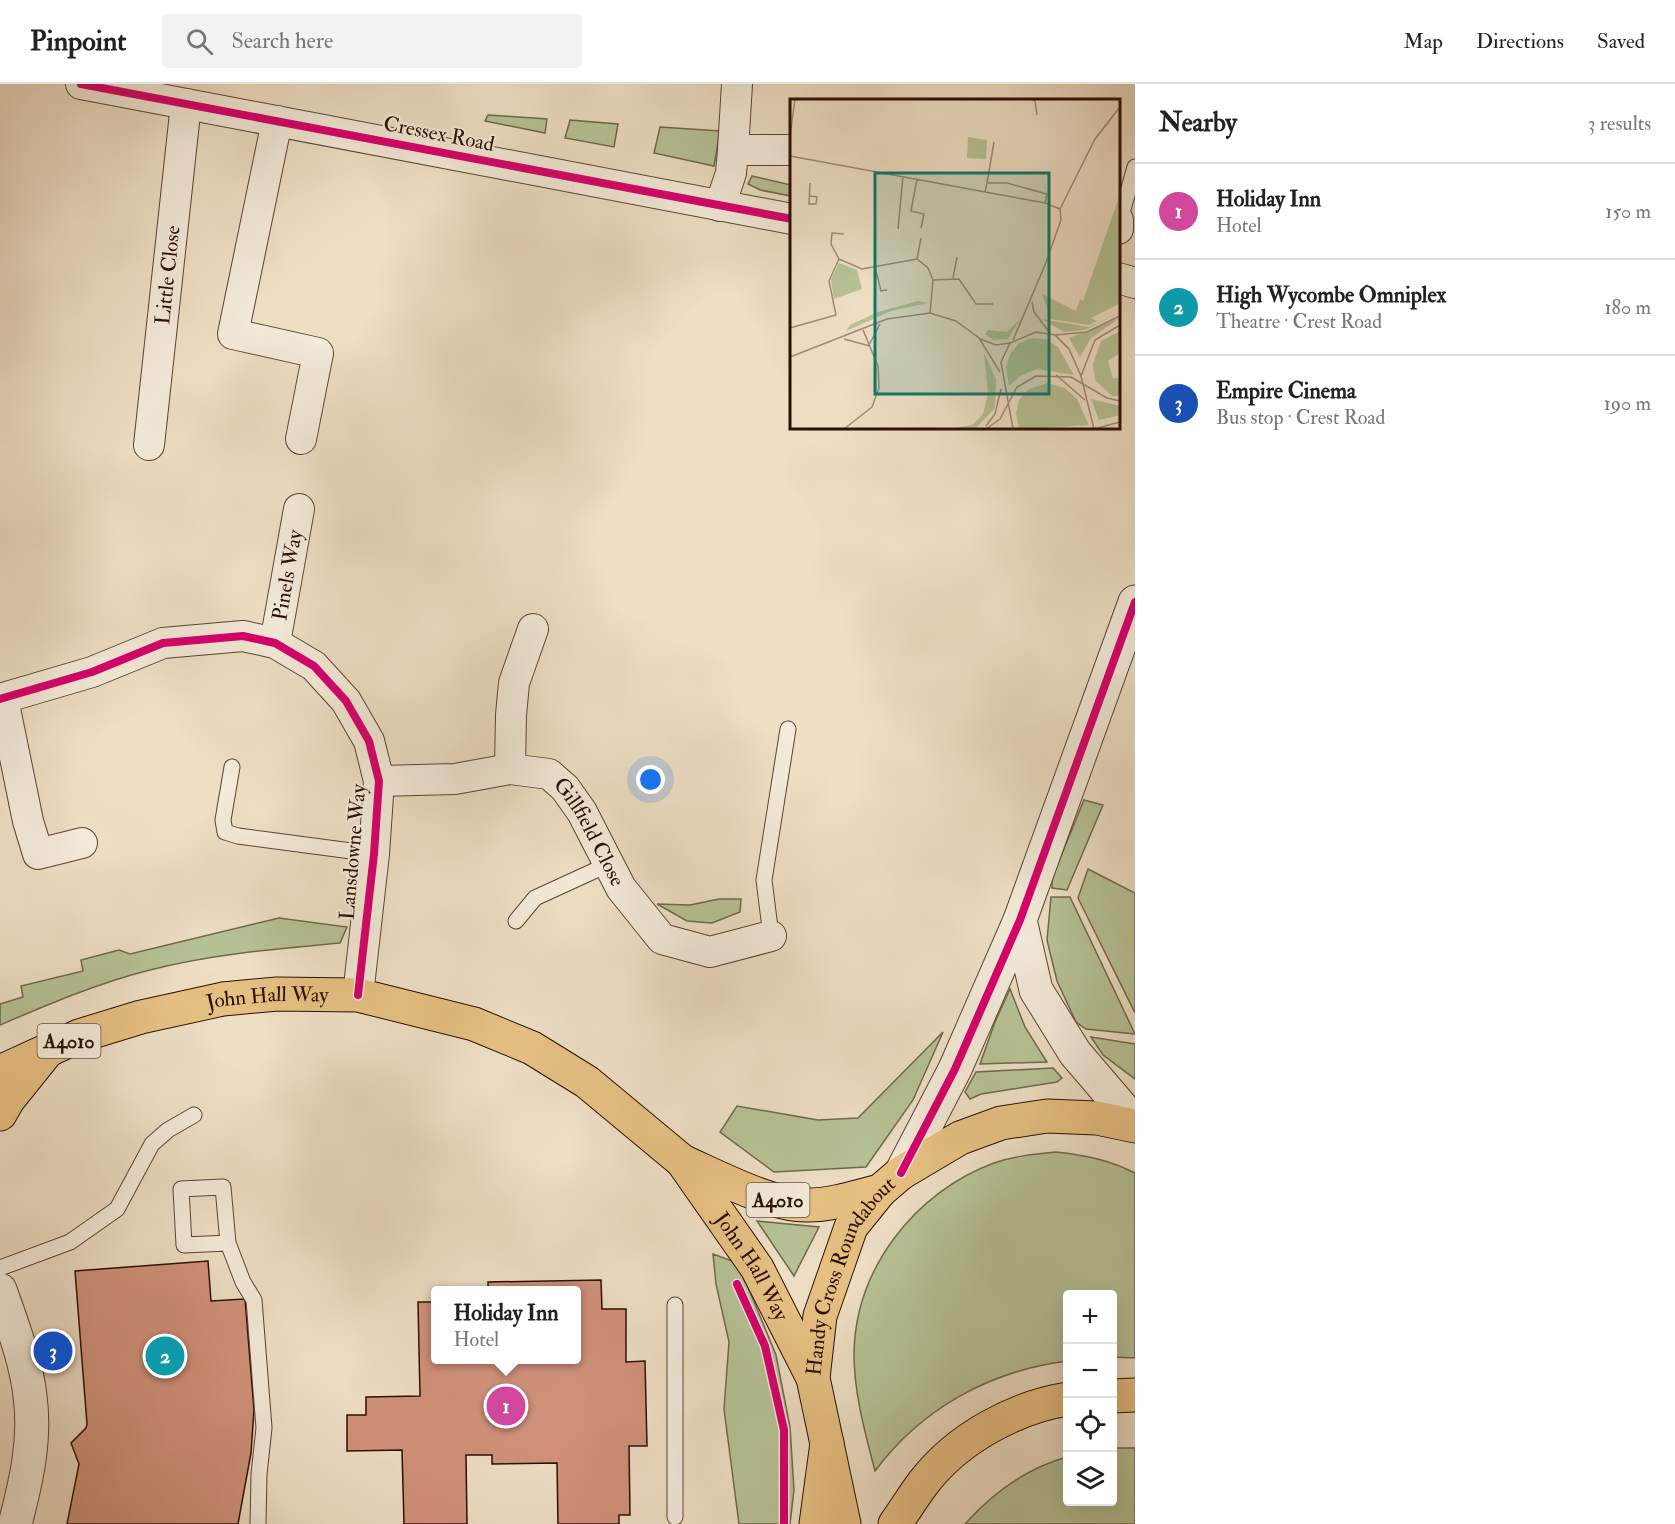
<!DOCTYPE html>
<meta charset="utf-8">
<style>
body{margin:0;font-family:"IM FELL Double Pica",serif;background:#f2f2f2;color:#222}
.controls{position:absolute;right:18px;bottom:18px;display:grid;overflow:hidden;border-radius:6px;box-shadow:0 6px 24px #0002}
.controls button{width:54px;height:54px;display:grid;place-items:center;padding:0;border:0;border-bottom:2px solid #e0e0e0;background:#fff;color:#222;font:30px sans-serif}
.you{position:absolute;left:651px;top:696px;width:21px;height:21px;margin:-15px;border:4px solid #fff;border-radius:50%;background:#1a73e8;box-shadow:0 0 0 9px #1a73e833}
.badge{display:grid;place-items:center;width:39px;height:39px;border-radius:50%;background:#2563eb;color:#fff;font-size:20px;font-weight:700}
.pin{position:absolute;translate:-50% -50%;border:3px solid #fff;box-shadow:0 2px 6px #0006}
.popup{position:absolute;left:431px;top:1202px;width:150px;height:78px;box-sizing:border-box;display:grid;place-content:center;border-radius:6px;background:#fff;filter:drop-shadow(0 2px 4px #0005);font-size:20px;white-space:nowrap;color:#767676}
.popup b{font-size:22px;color:#222}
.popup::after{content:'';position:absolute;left:50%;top:100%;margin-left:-12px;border:12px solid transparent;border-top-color:#fff}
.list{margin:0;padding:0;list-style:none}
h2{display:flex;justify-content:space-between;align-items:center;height:78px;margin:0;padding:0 24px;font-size:26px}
h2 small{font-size:20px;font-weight:400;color:#767676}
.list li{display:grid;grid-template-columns:39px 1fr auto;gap:18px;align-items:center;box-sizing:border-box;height:96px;padding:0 24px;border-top:2px solid #e0e0e0}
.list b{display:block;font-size:22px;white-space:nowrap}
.list p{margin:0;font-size:20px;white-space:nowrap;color:#767676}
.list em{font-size:20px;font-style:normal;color:#767676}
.icon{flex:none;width:33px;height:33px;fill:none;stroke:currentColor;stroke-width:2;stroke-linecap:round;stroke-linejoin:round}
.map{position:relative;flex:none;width:1135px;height:1440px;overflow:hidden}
header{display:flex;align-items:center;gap:36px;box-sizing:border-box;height:84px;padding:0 30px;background:#fff;border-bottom:2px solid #e0e0e0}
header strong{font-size:28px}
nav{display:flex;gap:33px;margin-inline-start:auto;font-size:21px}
.search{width:420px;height:54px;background:#f2f2f2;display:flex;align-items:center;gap:15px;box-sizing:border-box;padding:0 21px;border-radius:6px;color:#767676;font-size:22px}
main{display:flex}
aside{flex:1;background:#fff}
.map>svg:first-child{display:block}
.green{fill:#b6c296;stroke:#70684c;stroke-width:1.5}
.building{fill:#d1917a;stroke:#2a0f02;stroke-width:1.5}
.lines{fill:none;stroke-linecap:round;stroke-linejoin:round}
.service-casing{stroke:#5b4332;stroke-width:17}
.minor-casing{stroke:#5b4332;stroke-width:32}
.tertiary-casing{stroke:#5b4332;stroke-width:35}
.trunk-casing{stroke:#2a0f02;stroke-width:35}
.motorway-casing{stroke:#2a0f02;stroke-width:35}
.service{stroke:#f3ead9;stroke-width:15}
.minor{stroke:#f3ead9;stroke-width:30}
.tertiary{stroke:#f3ead9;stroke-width:33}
.trunk{stroke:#e6bf82;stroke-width:33}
.motorway{stroke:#e6bf82;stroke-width:33}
.cycleway-casing{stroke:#f3ead9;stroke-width:11}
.cycleway{stroke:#d6006c;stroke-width:8}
.labels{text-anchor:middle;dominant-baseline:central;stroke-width:4.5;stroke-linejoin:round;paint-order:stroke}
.shield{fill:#f3ead9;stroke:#665142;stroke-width:1.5}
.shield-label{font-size:20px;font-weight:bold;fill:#2a0f02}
.street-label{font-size:21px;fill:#2a0f02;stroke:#f3ead9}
.inset-road{fill:none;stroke:#9f8b76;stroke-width:1.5}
.view{fill:#0f766e;fill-opacity:0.15;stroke:#0f766e;stroke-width:3}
.inset-edge{fill:none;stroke:#2a0f02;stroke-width:3}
</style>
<header>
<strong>Pinpoint</strong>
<div class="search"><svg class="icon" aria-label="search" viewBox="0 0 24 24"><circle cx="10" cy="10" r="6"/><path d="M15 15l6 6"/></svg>Search here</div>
<nav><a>Map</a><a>Directions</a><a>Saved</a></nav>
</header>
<main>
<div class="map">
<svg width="1135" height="1440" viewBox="0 0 1135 1440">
<rect width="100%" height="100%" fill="#eddec4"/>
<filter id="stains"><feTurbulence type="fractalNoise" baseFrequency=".00333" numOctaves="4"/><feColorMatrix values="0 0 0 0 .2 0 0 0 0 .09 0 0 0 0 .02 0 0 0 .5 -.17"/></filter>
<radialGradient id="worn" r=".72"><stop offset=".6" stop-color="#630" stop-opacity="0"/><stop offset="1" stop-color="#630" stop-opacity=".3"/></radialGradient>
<g class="green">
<polygon points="488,31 547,35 545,49 485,37"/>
<polygon points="570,36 618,40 614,63 565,54"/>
<polygon points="660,43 720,47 714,82 654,69"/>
<polygon points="752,92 791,101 791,112 760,106 748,100"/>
<polygon points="1084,716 1103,721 1067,806 1052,804 1052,794"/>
<polygon points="1088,785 1135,809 1135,929 1078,814"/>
<polygon points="1051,813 1070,813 1135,950 1086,945 1076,938 1057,897 1047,856"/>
<polygon points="719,815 741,815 740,828 712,839 687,837 657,820 690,821"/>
<path d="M 279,834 L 347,843 L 340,859 C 276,865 212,870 150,886 C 98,899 49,920 0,941 L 0,920 L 23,913 L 21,902 L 83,887 L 81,876 L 119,866 L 130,870 Z"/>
<polygon points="1010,905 1025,943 1047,978 980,980 995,938"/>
<polygon points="943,948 913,1016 866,1083 774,1088 720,1048 737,1022 818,1036 858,1034"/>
<polygon points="1091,953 1135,960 1135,995 1103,971"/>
<polygon points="1053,984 1062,994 1057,998 981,1010 970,1015 965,1008 976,988"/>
<path d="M 1056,1068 C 1085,1071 1109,1076 1135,1089 L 1135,1274 L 1113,1273 L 1112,1210 L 1068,1210 L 1067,1277 C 990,1287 922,1324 875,1387 C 865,1348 854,1310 854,1270 C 855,1185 915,1108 994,1079 C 1014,1072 1035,1070 1056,1068 Z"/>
<polygon points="757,1137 819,1143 794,1192"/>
<polygon points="713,1170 735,1178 748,1203 776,1271 790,1343 794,1406 790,1440 739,1440 724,1325 729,1258 716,1200"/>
<path d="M 1113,1364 L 1135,1364 L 1135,1440 L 965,1440 C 993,1409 1027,1384 1067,1373 L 1068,1418 L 1112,1418 Z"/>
</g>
<g class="building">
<polygon points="208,1177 211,1217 245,1215 254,1326 251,1369 238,1440 67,1440 79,1380 71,1359 86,1344 87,1340 75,1187"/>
<polygon points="601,1196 602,1225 626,1225 626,1278 645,1277 647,1362 629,1362 630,1431 619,1431 619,1440 558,1440 557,1379 492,1380 492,1371 466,1371 467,1440 404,1440 402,1366 347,1367 347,1331 366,1331 366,1313 420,1312 418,1218 436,1218 436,1276 576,1276 576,1206 488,1206 488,1198"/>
</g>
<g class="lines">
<defs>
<g id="service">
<polyline points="1120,136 1135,83"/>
<polyline points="232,683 223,736 225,748 238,752 374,770"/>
<polyline points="516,837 535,814 609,780"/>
<polyline points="771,852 764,796 788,645"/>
<polyline points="228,1159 184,1161 181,1105 223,1103 228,1159 243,1198 254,1216 264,1344 259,1390 258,1440"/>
<polyline points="0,1184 70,1158 117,1125 152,1060 168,1046 194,1031"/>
<polyline points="675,1221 675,1433"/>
</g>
<g id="minor">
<polyline points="81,0 792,135"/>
<polyline points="277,37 233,250 318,269 301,355"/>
<polyline points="733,66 737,0"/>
<polyline points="720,122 731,89 733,66 792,66"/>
<polyline points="1118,136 1118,145"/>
<polyline points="1118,194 1135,199"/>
<path id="s1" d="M 149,361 L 186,20"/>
<path id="s2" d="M 275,559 L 299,425"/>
<polyline points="0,615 92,588 163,559 243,552 275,559 314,582 346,617 369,657 379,697 374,770 358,911"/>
<polyline points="3,615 28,737 38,770 82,759"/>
<polyline points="510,685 511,631 514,599 533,545"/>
<path id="s3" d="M 379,697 L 455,695 L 510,685 L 549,690 L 565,704 L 582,728 L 621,804 L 662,855 L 710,868 L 771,852"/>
</g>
<g id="tertiary">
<polyline points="1020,836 1036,906 1075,969 1135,1039"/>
<polyline points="901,1089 955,985 1020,836 1135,518"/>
<path d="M 0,1206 C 12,1240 26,1276 30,1312 C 36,1356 26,1398 15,1440"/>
</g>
<g id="trunk">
<path id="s4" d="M 0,988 L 79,952 L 141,933 L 223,915 L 277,910 L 358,911 L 474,940 L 532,964 L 587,998 L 682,1077 L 757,1184 L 813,1294"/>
<polyline points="0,1030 8,1016 45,970"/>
<path d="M 682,1077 C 714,1091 774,1123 808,1121 C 832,1121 856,1113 880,1107"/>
<polyline points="1112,1312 1135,1311"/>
<path id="s5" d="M 844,1440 L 813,1294 L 820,1232 L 851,1143 L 880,1107 L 901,1089 L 960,1054 L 1001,1039 L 1047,1032 L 1097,1034 L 1135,1042"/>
<path d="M 895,1440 C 905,1426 914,1411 924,1398 C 957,1355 1015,1323 1068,1315"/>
</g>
<polyline id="motorway" points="816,1440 827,1359"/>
</defs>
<use href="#service" class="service-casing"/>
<use href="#minor" class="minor-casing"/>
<use href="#tertiary" class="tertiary-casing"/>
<use href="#trunk" class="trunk-casing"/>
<use href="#motorway" class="motorway-casing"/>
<use href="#service" class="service"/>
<use href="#minor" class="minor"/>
<use href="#tertiary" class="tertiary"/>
<use href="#trunk" class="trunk"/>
<use href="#motorway" class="motorway"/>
<defs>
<g id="cycleway">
<polyline points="81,0 792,135"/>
<polyline points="0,615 92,588 163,559 243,552 275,559 314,582 346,617 369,657 379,697 374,770 358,911"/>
<polyline points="901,1089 955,985 1020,836 1135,518"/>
<polyline points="737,1200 765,1262 784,1346 784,1440"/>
</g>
</defs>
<use href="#cycleway" class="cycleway-casing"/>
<use href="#cycleway" class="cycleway"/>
</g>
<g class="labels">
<g class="shield">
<rect x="37.5" y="940" width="63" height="34" rx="4.5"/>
<rect x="746.5" y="1099" width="63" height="34" rx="4.5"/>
</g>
<g class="shield-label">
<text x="69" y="957">A4010</text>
<text x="778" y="1116">A4010</text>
</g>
<g class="street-label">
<text transform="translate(439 50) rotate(11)">Cressex Road</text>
<text stroke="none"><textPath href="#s1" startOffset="171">Little Close</textPath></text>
<text stroke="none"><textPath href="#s2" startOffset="69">Pinels Way</textPath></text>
<text stroke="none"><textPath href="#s3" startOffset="243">Gillfield Close</textPath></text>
<text transform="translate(353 768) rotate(-85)">Lansdowne Way</text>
<text stroke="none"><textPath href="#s4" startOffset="280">John Hall Way</textPath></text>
<text stroke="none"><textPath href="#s4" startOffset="868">John Hall Way</textPath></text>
<text stroke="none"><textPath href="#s5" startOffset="260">Handy Cross Roundabout</textPath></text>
</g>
</g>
<g transform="translate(790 15)">
<rect width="330" height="330" fill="#eddec4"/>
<path d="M 178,38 L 197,41 L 196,60 L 177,59 ZM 330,95 L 329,205 L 301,219 L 307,222 L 299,226 L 261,220 L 252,195 L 286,212 L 290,200 L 293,202 ZM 49,164 L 67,171 L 72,190 L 44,200 L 41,181 ZM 128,202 L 138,204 L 101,212 L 56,232 L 60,226 L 88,213 ZM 330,213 L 295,231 L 274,233 L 252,220 L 299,228 ZM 330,219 L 301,239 L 290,258 L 279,239 ZM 230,220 L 218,240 L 204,241 L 195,235 L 198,231 L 217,233 ZM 330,232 L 330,254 L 318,262 L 323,279 L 330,279 L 330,297 L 322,297 L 305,281 L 303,265 L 311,242 ZM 242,239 L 256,240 L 268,248 L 284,276 L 247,270 L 230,277 L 219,287 L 216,269 L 220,255 L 229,244 ZM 194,254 L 206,280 L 205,309 L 186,329 L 159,330 L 182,326 L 193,315 L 198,294 ZM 257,284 L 275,289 L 287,300 L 299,326 L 229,330 L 226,314 L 229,301 L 239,290 ZM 301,300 L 330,307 L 330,316 L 309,321 Z" fill="#b6c296"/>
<path class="inset-road" d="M 240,0 L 245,2 L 247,16M 0,38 L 5,0M 0,57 L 255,104 L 270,110M 127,80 L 121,112 L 134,115 L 131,129M 197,84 L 204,43M 195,93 L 197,84 L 217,84 L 257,95 L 255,104M 20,97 L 27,98 L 26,105 L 19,105 L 20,84M 270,110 L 305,40 L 330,8M 108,130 L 113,77M 49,160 L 41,145 L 42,134 L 54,135M 127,160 L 131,139M 85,168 L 91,192 L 97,191M 163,179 L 167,158M 143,181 L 169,180 L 186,205 L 203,205M 242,203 L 244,213 L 260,234M 0,229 L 46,216 L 39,182 L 49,160 L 72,170 L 127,160 L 138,169 L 143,181 L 140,214M 265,236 L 297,233 L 330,217M 54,240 L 80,247M 190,240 L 206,246 L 220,244M 223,241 L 255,166 L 271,121 L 270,110M 79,246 L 90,225M 0,258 L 97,220 L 140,214 L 166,222 L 189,239 L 210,273M 266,276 L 295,301M 291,277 L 305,241 L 330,226M 196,327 L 205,315 L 211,290M 54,330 L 82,308 L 89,289 L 88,267 L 73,231M 196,330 L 210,320 L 227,288 L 246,277 L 281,278 L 317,299 L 330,302M 223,330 L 211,263 L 220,244 L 246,233 L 265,236 L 279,250 L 291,277 L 304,330M 304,330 L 330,323"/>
<path class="view" d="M 85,74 L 259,74 L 259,295 L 85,295 Z"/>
<rect width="330" height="330" class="inset-edge"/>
</g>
<rect width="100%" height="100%" filter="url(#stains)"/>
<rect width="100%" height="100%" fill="url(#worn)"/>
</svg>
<div class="controls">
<button>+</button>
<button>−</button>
<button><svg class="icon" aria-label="locate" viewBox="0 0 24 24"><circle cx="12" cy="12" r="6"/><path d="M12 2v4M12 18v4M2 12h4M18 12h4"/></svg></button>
<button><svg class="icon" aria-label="layers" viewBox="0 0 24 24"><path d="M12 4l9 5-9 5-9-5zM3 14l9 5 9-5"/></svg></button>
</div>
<div class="you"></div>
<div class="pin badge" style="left:506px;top:1322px;background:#d1479c">1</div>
<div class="popup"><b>Holiday Inn</b>Hotel</div>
<div class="pin badge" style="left:165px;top:1272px;background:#0f9aa8">2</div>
<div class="pin badge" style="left:53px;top:1267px;background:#1a4fb4">3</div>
</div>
<aside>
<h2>Nearby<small>3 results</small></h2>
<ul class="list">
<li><span class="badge" style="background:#d1479c">1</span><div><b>Holiday Inn</b><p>Hotel</p></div><em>150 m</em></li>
<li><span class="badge" style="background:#0f9aa8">2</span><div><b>High Wycombe Omniplex</b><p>Theatre · Crest Road</p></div><em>180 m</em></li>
<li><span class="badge" style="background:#1a4fb4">3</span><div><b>Empire Cinema</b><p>Bus stop · Crest Road</p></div><em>190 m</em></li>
</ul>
</aside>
</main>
